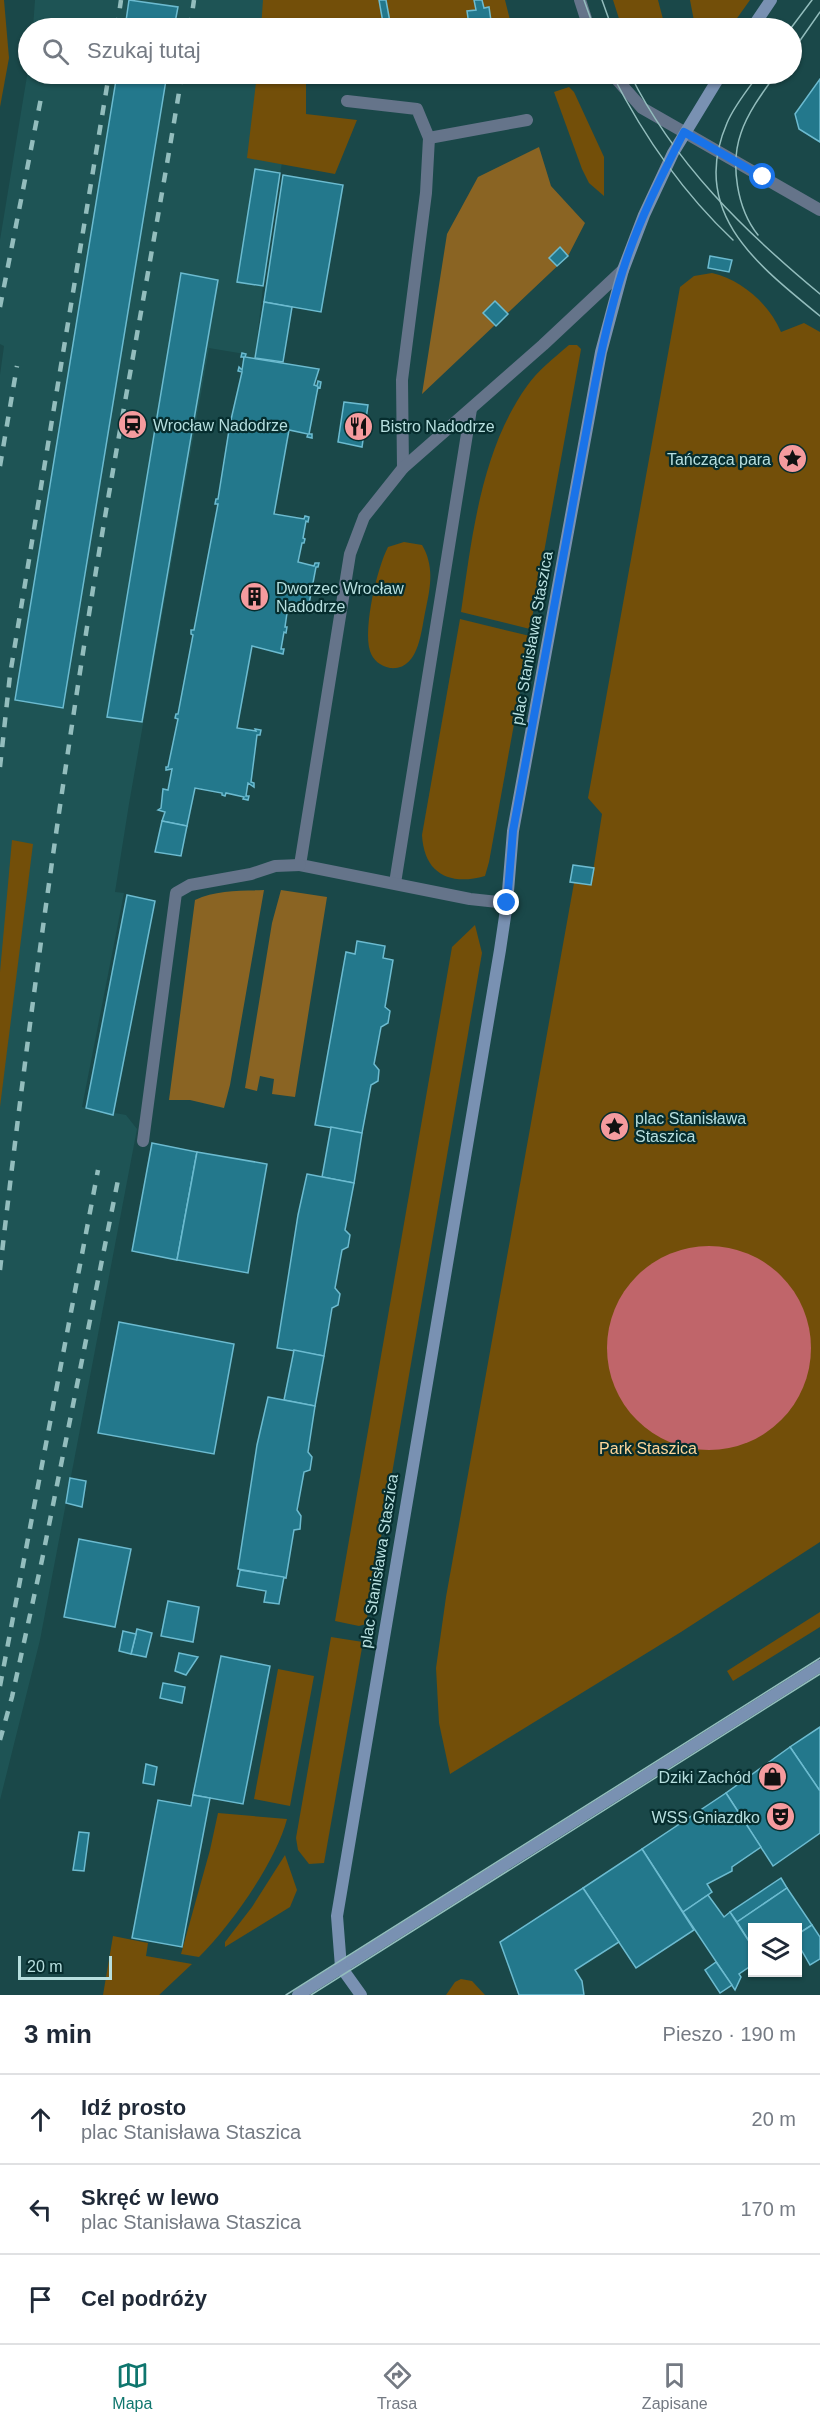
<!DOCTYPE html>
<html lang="pl">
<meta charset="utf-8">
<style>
body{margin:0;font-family:Arial,sans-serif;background:#f2f2f3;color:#1f2937}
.controls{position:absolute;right:18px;bottom:18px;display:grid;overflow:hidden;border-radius:0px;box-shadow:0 2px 4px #0004}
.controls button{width:54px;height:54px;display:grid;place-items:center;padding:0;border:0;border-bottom:2px solid #e0e1e3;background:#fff;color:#1f2937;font:30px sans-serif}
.scale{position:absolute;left:18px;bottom:15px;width:94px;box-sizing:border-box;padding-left:6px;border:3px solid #b7dfdf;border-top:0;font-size:16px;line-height:21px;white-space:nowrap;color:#b7dfdf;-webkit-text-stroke:4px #062d2e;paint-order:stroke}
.stop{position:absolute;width:18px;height:18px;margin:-14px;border:4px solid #1a73e8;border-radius:50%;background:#fff}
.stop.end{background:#1a73e8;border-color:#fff;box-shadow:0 2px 6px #0008}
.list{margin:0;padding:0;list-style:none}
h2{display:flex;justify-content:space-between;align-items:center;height:78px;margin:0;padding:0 24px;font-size:26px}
h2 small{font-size:20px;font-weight:400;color:#747a83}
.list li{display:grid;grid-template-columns:39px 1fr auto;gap:18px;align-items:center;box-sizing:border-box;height:90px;padding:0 24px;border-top:2px solid #e0e1e3}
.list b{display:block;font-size:22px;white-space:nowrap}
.list p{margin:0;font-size:20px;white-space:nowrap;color:#747a83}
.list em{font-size:20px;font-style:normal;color:#747a83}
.icon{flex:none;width:33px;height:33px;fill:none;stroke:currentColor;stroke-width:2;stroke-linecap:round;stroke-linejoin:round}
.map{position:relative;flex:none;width:820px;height:1995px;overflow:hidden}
.search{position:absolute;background:#fff;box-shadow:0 2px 4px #0004;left:18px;right:18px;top:18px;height:66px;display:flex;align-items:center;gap:15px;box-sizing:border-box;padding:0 21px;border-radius:33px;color:#747a83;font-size:22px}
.sheet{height:348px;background:#fff}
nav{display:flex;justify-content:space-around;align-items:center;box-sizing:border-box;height:84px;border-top:2px solid #e0e1e3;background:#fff;font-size:16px;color:#747a83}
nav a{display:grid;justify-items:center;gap:3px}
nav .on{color:#0f766e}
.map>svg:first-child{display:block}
.built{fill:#1e5455}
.green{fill:#734f09}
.forest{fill:#8a6423}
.water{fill:#c0656a}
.building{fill:#23788c;stroke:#6cbbd0;stroke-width:1.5}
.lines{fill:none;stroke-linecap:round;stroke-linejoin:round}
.lane{stroke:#65748a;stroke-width:12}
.street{stroke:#65748a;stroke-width:12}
.secondary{stroke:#7991b2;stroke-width:12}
.tram{stroke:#93bdbd;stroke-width:1.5}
.rail{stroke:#93bdbd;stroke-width:4.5;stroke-dasharray:10 10;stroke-linecap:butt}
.route{stroke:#1a73e8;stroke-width:8}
.labels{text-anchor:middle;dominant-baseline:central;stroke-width:4.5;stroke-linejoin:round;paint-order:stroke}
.poi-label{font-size:16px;fill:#b7dfdf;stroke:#062d2e;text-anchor:start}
.street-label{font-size:16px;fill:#b7dfdf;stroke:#062d2e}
.park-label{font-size:16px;fill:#fed69a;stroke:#062d2e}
</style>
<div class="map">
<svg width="820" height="1995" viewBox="0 0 820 1995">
<rect width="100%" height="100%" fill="#1a4849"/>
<g class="built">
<polygon points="35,0 315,0 310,28 33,28"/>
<polygon points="28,70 28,74 300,74 280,173 255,170 237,282 263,286 255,358 245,357 245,354 209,348 129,804 115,892 124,893 82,1107 126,1115 137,1129 40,1640 0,1800 0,375 4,346 0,344 0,240"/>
</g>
<g class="green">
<polygon points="0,0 4,0 9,58 0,107"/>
<polygon points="263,0 505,0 512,28 261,28"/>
<polygon points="613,0 658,0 664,23 661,24 662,28 622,28"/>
<polygon points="690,0 750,0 730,28 688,28 687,26 694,21"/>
<polygon points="257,74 361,74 306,82 306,114 357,120 335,174 247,158"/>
<polygon points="569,87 574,92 604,157 604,196 589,183 582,169 554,92"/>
<path d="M 712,273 C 742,280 769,304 781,332 L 804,323 L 820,332 L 820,1542 L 681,1632 L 450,1774 L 439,1723 L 436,1668 L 446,1597 L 574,883 L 591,884 L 602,814 L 588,798 L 680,287 L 694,276 Z"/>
<path d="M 569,345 L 577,345 L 581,349 L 580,355 L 530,629 L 461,612 C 472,537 481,450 527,386 C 538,370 554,358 569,345 Z"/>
<path d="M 404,542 L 422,545 C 434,565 431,586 426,608 C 421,629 420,671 390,668 C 380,666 373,660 370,651 C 363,628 377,568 388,547 Z"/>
<path d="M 460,619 L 530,636 L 489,862 L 485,876 C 450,886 424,874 422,835 Z"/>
<polygon points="12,840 33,844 0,1107 0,972"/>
<polygon points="475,925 482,953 366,1624 359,1626 335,1621 452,947"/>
<polygon points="820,1612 820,1627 733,1681 727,1671"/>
<polygon points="331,1637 363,1642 324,1863 309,1864 298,1850 296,1838"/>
<polygon points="278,1669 314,1676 290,1806 254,1799"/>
<path d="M 218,1813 L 287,1819 C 276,1862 231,1925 199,1957 L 181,1954 L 210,1850 Z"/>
<polygon points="285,1855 297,1890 290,1907 225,1947 225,1942 252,1907"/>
<polygon points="113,1936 148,1943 146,1956 192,1964 159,1995 103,1995"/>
<polygon points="461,1979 472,1981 485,1995 446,1995 455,1982"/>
</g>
<g class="forest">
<polygon points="539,147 551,186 585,223 568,256 422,394 447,234 478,177"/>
<path d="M 264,890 L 230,1085 L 224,1108 L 190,1100 L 169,1100 L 195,900 C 216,890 240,891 264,890 Z"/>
<polygon points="281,890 327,897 295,1097 272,1094 274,1079 260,1076 257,1091 245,1088 272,923"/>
</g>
<circle class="water" cx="709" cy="1348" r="102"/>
<g class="building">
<polygon points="129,0 178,7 174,28 125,28"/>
<polygon points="379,0 386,0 390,22 395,21 396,28 373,28 372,25 383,23"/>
<polygon points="474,0 482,0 484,8 489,7 491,21 469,25 467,11 476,10"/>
<polygon points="117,74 167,74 63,708 15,700"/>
<polygon points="820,79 820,142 799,129 795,114"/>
<polygon points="255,169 280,173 263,286 237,282"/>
<polygon points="283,175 343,185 321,312 264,302"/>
<polygon points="560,247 568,256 557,266 549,258"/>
<polygon points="710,256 732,260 729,272 708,268"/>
<polygon points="181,273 218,280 142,722 107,717"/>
<polygon points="495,301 508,314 496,326 483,313"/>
<polygon points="264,302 292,307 283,362 255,358"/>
<polygon points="242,353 246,354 245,357 319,369 314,385 317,386 318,381 321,382 320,388 318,387 309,434 312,434 312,438 307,437 308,434 289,430 274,514 304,519 305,516 309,517 308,522 306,521 303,538 305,539 304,543 302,543 298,562 314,566 315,563 319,563 318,567 316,567 308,609 310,609 310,612 306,611 306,609 288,606 285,627 287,627 286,633 284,632 281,649 284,649 283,654 252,646 237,728 256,731 255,729 261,730 260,735 257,735 251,782 254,783 254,787 248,783 246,796 249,796 248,800 243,799 244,797 226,793 225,796 222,795 222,793 195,788 187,826 162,821 165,812 158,810 161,808 163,789 168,790 172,769 166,770 166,767 168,767 178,719 175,718 176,714 178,714 193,635 191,634 191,630 194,630 218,504 215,504 216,499 218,499 230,424 242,372 238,371 239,367 242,370 244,357 241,357"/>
<polygon points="344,402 368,405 362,447 338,442"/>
<polygon points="162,821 187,826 181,856 155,852"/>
<polygon points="573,865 594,868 591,885 570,882"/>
<polygon points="127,895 155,901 113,1115 86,1108"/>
<polygon points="357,941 385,946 383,958 393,960 385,1007 390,1011 388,1023 381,1027 374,1064 379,1070 378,1081 371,1085 362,1133 315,1125 346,952 355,954"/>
<polygon points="331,1127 362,1133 354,1183 322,1177"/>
<polygon points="152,1143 197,1152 177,1260 132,1251"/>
<polygon points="197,1152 267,1164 248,1273 177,1260"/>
<polygon points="307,1174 354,1183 345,1230 350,1235 348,1247 342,1250 335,1288 340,1294 338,1305 332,1308 324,1356 277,1348 298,1215"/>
<polygon points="119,1322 234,1344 214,1454 98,1433"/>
<polygon points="294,1350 324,1356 315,1406 284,1400"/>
<polygon points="268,1397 315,1406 308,1452 312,1457 310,1470 304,1472 297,1510 301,1516 300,1529 294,1530 286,1578 238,1569 257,1445"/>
<polygon points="70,1478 86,1481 82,1507 66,1503"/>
<polygon points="79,1539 131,1549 115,1627 64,1617"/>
<polygon points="240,1570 284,1577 279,1604 264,1602 266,1591 237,1586"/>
<polygon points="168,1601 199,1607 193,1642 161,1636"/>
<polygon points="137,1629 152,1633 146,1657 131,1654"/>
<polygon points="123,1631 136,1634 131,1654 119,1651"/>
<polygon points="179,1653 198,1657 186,1675 175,1671"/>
<polygon points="221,1656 270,1666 243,1804 193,1795"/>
<polygon points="163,1683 185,1687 182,1703 160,1698"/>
<polygon points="820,1727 820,1791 790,1747"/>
<polygon points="790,1747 820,1791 820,1833 773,1866 726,1793"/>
<polygon points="146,1764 157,1767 154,1785 143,1783"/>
<polygon points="726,1793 761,1847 732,1867 732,1871 707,1884 712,1892 683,1912 642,1849"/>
<polygon points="193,1795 210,1798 182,1947 132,1938 158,1800 191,1806"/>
<polygon points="79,1832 89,1833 84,1871 73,1870"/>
<polygon points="642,1849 694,1930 636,1968 583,1888"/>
<polygon points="781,1878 787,1888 737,1922 730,1912"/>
<polygon points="583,1888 619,1942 575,1970 582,1981 584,1995 519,1995 500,1942"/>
<polygon points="787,1888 812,1925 798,1934 798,1928 752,1928 752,1946 737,1922"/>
<polygon points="708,1895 724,1917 730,1912 752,1946 752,1965 739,1974 741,1977 735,1990 683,1912"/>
<polygon points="812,1925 820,1937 820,1959 810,1965 798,1944 798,1934"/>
<polygon points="716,1962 732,1985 720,1993 705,1970"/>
</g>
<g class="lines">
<g class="lane">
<polyline points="580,0 589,28"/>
<polyline points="612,74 642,108 684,132"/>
<polyline points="347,101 417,109 429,138 426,193 402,380 403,468"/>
<polyline points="429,138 527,120"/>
<polyline points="395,883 471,409"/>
<polyline points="507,903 470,899 300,865 350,554 364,517 403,468 543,345 623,270"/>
<polyline points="143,1141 176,893 190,885 251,874 275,866 300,865"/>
</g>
<polyline class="street" points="684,132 820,210"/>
<g class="secondary">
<polyline points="752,28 771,0"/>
<polyline points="298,1995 820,1666"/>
<polyline points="361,1995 341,1967 337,1916 500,950 507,903 513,831 601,352 623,270 644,215 673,153 721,74"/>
</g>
<g class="tram">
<polyline points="584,0 594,28"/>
<polyline points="602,0 612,28"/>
<polyline points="791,28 812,0"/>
<polyline points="792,52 820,12"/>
<path d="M 612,74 C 643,135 683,193 733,240"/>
<path d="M 630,74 C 674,163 744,231 820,294"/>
<path d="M 759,74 C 748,89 734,106 727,123 C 688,213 759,266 820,316"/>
<path d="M 758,235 C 737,209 730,164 741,133 C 748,112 763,92 776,74"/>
<polyline points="286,1995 820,1658"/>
<polyline points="311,1995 820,1674"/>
</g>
<g class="rail">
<polyline points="117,28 121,0"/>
<polyline points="190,28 194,0"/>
<polyline points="0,307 42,93"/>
<polyline points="0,466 17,366"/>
<polyline points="0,767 10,675 109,74"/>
<path d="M 0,1270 C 26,1042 57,815 93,589 C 121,417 154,246 182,74"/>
<polyline points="0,1686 98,1170"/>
<polyline points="0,1740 12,1697 42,1560 119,1175"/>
</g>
</g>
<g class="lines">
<path class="route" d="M 507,903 L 513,831 L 592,400 C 600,356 609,313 623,270 C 638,222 661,177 684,132 L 763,177"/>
</g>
<defs>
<symbol id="station-disc" viewBox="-11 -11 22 22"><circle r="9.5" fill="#f59b9e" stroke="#062d2e"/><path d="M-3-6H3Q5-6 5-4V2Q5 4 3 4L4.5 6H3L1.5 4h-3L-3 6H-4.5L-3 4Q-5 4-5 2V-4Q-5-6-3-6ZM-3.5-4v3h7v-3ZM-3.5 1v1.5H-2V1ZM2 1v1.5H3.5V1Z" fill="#111"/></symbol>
<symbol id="restaurant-disc" viewBox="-11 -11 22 22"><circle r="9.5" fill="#f59b9e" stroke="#062d2e"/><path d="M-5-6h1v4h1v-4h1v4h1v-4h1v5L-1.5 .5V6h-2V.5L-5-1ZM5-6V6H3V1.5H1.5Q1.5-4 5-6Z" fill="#111"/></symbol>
<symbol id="sight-disc" viewBox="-11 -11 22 22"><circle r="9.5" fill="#f59b9e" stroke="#062d2e"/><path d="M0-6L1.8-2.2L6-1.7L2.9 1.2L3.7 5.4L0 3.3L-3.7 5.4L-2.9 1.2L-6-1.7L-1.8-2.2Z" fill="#111"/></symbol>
<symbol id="building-disc" viewBox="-11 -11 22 22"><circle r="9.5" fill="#f59b9e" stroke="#062d2e"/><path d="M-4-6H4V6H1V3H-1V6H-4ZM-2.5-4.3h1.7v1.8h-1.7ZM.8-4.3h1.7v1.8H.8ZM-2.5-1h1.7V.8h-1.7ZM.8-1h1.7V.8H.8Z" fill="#111"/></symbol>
<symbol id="shop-disc" viewBox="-11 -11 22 22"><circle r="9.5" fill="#f59b9e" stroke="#062d2e"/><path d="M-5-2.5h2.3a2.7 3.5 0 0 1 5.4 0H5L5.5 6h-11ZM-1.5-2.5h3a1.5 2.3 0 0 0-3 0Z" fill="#111"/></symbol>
<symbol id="theatre-disc" viewBox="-11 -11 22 22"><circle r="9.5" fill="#f59b9e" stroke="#062d2e"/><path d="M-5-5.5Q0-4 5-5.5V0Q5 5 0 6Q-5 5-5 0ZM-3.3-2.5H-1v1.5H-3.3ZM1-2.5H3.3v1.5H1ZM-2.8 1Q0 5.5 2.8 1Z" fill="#111"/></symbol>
</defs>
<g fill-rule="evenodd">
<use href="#station-disc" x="116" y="408" width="33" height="33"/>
<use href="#restaurant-disc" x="342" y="410" width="33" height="33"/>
<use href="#sight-disc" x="776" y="442" width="33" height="33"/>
<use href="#building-disc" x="238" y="580" width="33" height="33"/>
<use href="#sight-disc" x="598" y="1110" width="33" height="33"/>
<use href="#shop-disc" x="756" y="1760" width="33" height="33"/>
<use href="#theatre-disc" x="764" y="1800" width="33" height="33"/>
</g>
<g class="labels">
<g class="poi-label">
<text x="153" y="425">Wrocław Nadodrze</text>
<text x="380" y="426">Bistro Nadodrze</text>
<text x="771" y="459" text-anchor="end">Tańcząca para</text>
<text x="276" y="588">Dworzec Wrocław<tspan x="276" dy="18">Nadodrze</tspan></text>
<text x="635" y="1118">plac Stanisława<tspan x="635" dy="18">Staszica</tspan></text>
<text x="751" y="1777" text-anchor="end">Dziki Zachód</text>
<text x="760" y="1817" text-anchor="end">WSS Gniazdko</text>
</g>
<g class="street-label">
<text transform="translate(532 638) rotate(-80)">plac Stanisława Staszica</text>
<text transform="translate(379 1561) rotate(-81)">plac Stanisława Staszica</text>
</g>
<g class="park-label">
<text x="648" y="1448">Park Staszica</text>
</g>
</g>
</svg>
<div class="controls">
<button><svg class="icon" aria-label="layers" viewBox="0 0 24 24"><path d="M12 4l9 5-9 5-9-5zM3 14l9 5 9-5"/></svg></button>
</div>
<div class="scale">20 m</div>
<div class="stop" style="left:763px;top:177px"></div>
<div class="stop end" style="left:507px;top:903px"></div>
<div class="search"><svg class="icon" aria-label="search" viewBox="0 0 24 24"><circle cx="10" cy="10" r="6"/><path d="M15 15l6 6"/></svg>Szukaj tutaj</div>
</div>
<section class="sheet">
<h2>3 min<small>Pieszo · 190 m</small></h2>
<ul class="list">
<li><svg class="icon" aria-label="ahead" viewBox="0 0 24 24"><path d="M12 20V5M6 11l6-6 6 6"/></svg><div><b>Idź prosto</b><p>plac Stanisława Staszica</p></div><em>20 m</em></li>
<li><svg class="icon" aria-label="left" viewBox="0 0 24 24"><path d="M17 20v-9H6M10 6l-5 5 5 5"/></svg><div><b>Skręć w lewo</b><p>plac Stanisława Staszica</p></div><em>170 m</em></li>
<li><svg class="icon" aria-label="arrive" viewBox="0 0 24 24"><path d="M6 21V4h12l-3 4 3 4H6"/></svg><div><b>Cel podróży</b></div></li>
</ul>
</section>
<nav>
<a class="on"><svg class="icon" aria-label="map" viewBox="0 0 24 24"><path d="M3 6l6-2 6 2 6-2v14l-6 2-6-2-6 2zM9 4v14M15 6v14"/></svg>Mapa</a>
<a><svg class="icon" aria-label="directions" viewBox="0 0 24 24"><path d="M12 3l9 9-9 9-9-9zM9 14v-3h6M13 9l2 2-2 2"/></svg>Trasa</a>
<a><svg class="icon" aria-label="saved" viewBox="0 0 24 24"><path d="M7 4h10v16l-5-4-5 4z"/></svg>Zapisane</a>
</nav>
